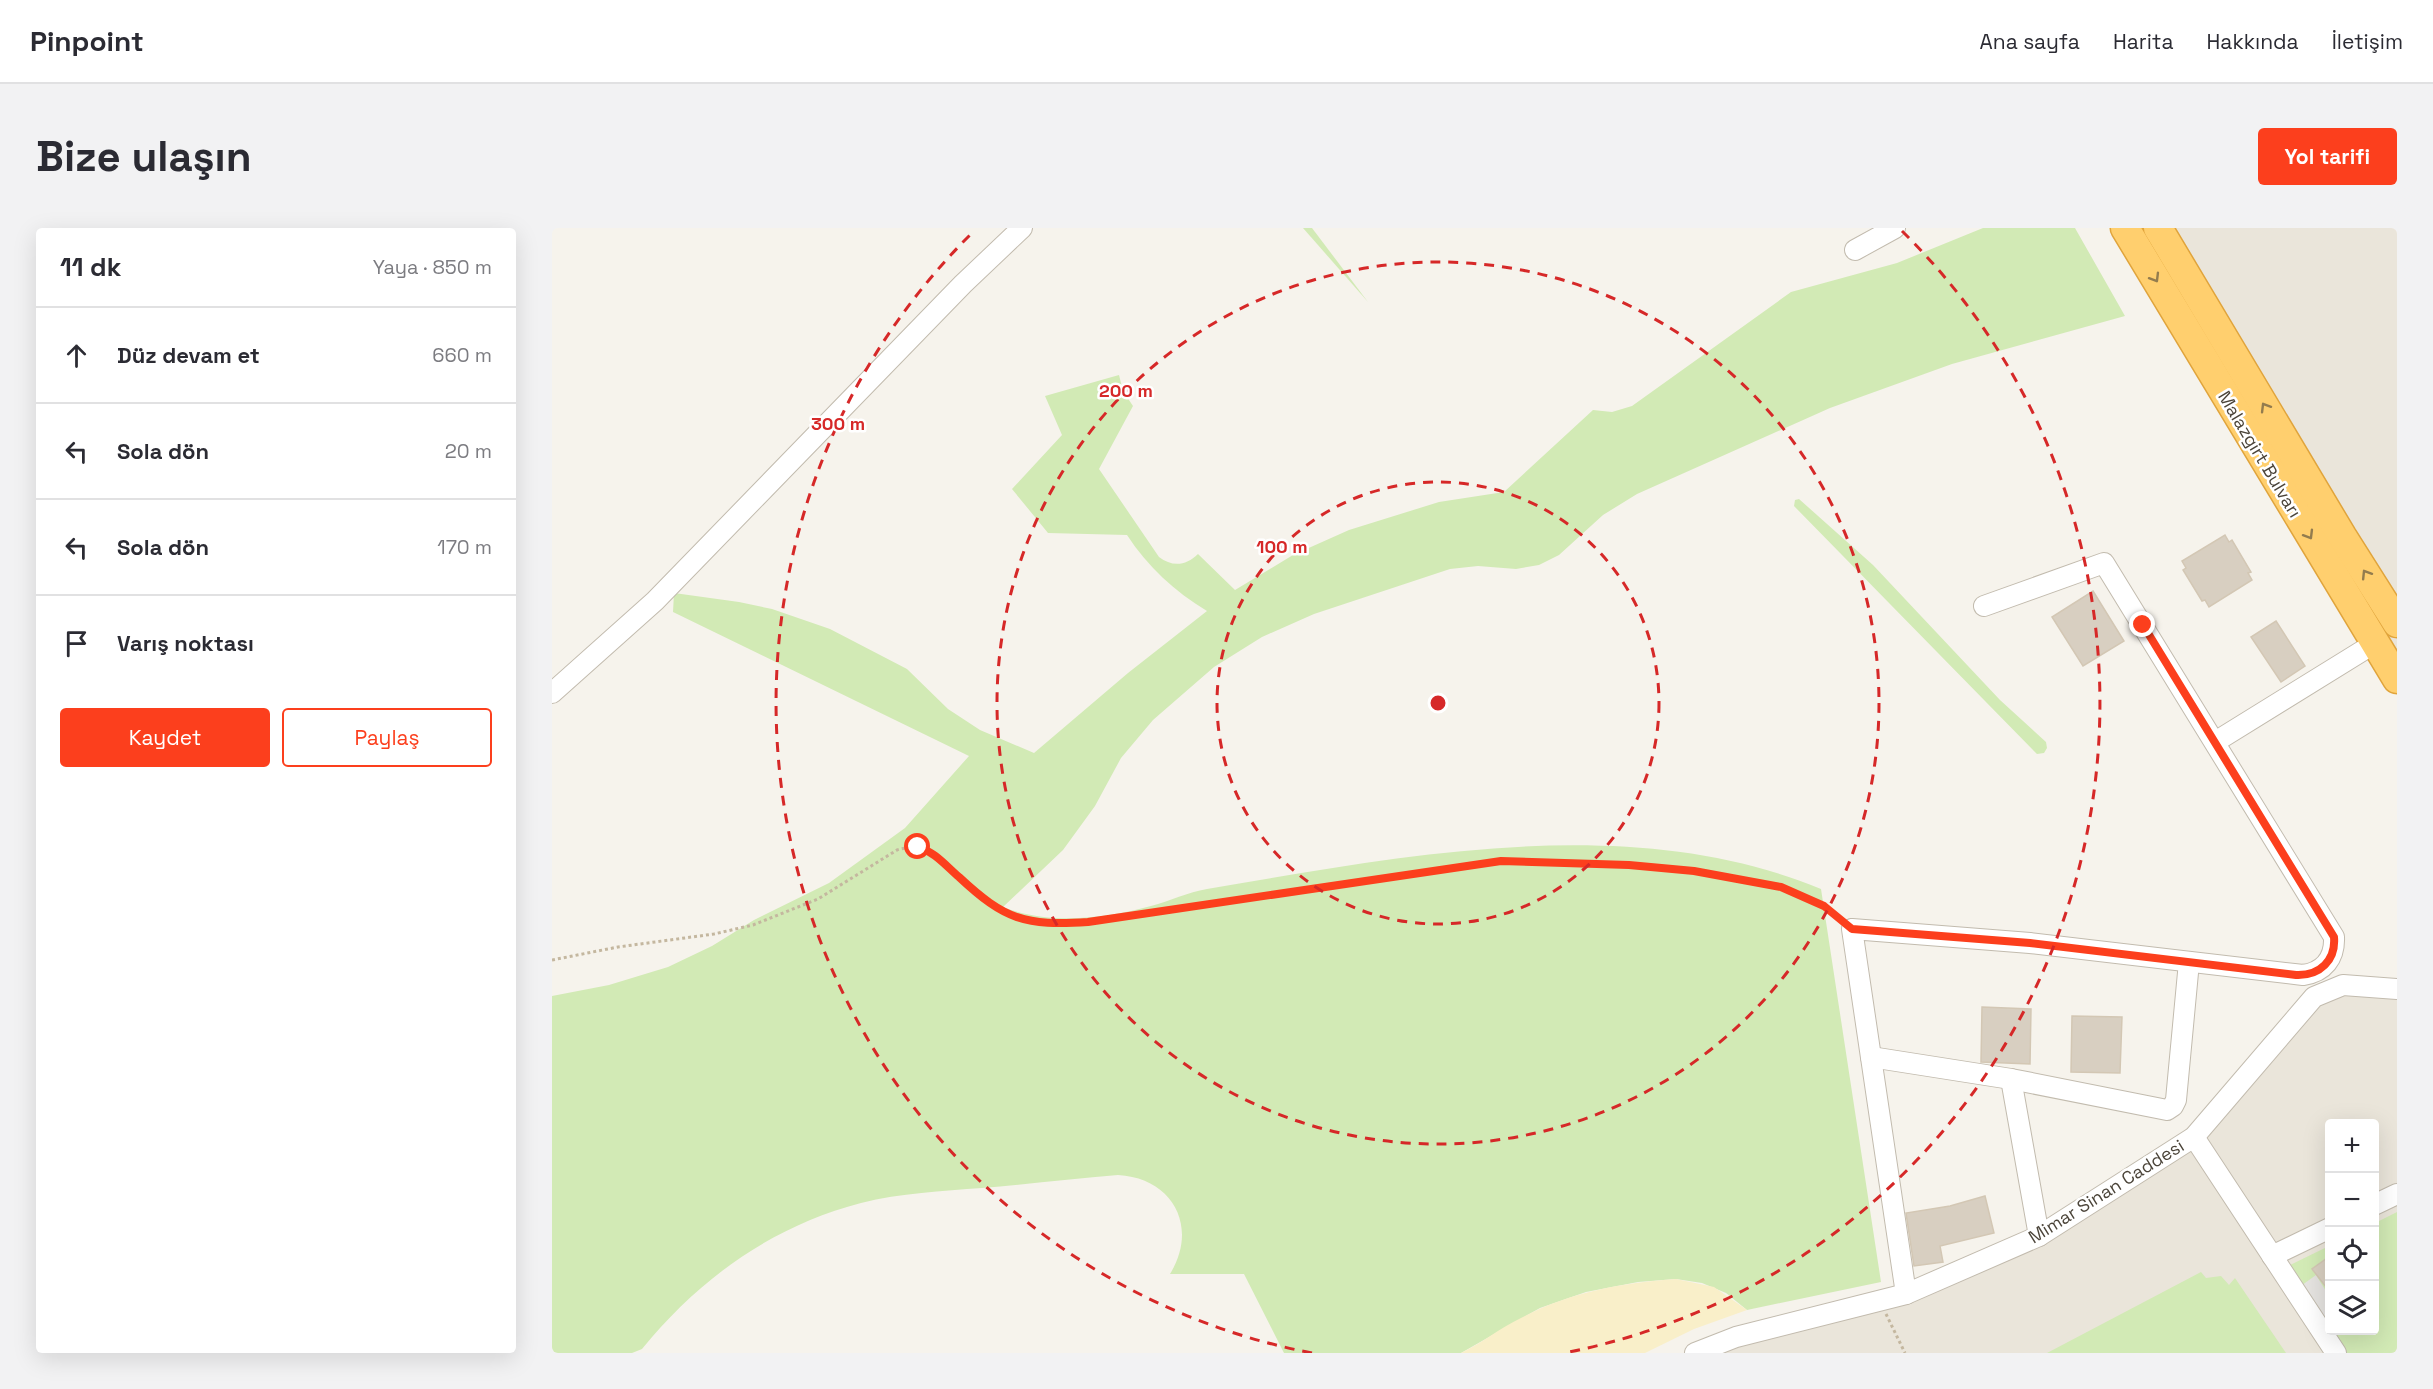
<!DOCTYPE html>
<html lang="tr">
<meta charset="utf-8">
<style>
body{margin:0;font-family:"Space Grotesk",sans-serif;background:#f2f2f3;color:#2b2b33}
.controls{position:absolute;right:18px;bottom:18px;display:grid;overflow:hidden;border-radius:6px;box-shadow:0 6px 24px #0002}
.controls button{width:54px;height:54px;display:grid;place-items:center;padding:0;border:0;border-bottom:2px solid #e1e1e2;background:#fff;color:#2b2b33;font:30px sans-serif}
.stop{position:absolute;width:18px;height:18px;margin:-14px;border:4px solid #fc3f1d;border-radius:50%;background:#fff}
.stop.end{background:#fc3f1d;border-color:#fff;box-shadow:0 2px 6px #0008}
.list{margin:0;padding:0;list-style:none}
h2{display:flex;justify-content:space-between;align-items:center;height:78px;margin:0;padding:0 24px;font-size:26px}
h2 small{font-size:20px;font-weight:400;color:#7c7c81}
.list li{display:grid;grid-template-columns:39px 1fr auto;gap:18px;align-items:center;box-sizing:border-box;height:96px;padding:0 24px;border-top:2px solid #e1e1e2}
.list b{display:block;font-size:22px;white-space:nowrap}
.list em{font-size:20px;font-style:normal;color:#7c7c81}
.actions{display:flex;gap:12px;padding:18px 24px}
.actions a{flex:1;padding:14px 0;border:2px solid #fc3f1d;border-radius:6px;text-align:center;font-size:21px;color:#fc3f1d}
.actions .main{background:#fc3f1d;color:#fff}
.icon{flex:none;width:33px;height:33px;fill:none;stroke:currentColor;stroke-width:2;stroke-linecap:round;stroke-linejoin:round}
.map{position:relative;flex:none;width:1845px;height:1125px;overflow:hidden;border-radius:6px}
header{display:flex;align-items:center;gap:36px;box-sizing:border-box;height:84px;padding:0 30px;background:#fff;border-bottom:2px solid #e1e1e2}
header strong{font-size:28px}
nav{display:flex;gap:33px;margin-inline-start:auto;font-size:21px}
.intro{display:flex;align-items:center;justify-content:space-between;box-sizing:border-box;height:144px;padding:0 36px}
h1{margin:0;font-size:42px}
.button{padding:15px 27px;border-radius:6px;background:#fc3f1d;color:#fff;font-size:21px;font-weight:700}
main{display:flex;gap:36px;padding:0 36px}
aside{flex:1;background:#fff;border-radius:6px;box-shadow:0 6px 24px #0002}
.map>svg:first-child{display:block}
.residential{fill:#eae5da;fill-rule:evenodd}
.green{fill:#d2eab5}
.sand{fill:#f9efc9}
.parking{fill:#e5e3e0}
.building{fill:#d8cfc1;stroke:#d3c7b4;stroke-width:1.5}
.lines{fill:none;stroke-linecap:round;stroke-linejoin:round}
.minor-casing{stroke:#c2bbae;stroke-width:22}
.highway-casing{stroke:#e0a43c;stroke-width:31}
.path{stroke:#c4b79f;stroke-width:3;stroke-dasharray:3 3;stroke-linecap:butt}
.minor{stroke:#fff;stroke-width:20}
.highway{stroke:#ffcf6e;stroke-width:28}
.oneway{stroke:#937c4e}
.route{stroke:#fc3f1d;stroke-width:8}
.ring{fill:none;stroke:#d62828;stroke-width:3;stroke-dasharray:10 8}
.labels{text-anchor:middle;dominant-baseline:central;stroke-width:5;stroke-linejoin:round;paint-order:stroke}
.street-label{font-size:18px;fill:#4b4439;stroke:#fff}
.centre{fill:#d62828;stroke:#fff;stroke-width:3}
.ring-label{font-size:18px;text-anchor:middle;font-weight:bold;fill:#d62828;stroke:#fff;stroke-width:5;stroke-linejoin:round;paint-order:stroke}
</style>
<header>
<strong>Pinpoint</strong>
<nav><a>Ana sayfa</a><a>Harita</a><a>Hakkında</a><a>İletişim</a></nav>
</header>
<div class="intro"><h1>Bize ulaşın</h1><a class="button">Yol tarifi</a></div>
<main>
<aside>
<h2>11 dk<small>Yaya · 850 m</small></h2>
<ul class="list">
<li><svg class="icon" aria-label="ahead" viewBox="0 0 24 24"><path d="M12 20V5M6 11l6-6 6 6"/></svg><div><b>Düz devam et</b></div><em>660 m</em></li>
<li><svg class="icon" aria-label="left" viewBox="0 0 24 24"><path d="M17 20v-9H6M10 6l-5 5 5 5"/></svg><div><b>Sola dön</b></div><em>20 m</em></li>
<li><svg class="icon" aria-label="left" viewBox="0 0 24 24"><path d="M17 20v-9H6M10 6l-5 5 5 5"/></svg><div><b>Sola dön</b></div><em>170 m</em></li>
<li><svg class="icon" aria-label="arrive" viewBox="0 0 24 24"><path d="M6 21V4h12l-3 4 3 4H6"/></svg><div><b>Varış noktası</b></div></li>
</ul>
<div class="actions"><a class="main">Kaydet</a><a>Paylaş</a></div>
</aside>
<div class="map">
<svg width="1845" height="1125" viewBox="0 0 1845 1125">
<rect width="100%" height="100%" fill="#f6f3ec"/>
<g class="residential">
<polygon points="1585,0 1845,0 1845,424"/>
<path d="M 1845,760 L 1845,1125 L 1143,1125 L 1369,1059 L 1607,935 L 1764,767 ZM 1778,896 L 1822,896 L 1822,1102 L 1778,1102 Z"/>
</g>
<g class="green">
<polygon points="751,0 760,0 816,74"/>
<path d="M 1431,0 L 1523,0 L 1573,88 L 1400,136 L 1278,180 L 1085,266 L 1051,287 L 1007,327 L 987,337 L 964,341 L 926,338 L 898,341 L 762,386 L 710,409 L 662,439 L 601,492 L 569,530 L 543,578 L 511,622 L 451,679 C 497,697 552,691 599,678 C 618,673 636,664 655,661 C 851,628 1078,582 1269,661 L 1329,1054 L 1195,1082 L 1174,1065 L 1150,1055 L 1124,1051 L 1086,1054 L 1034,1064 L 988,1080 L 909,1125 L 732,1125 L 692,1046 L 618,1046 C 647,999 621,950 566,947 C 521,951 476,956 430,960 C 390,963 349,965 309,975 C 220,998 147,1051 90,1121 L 80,1125 L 0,1125 L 0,768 L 57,757 L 116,739 L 160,718 L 202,692 L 277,655 L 353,600 L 417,528 L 121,384 L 122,365 L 187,374 L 220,381 L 278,401 L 355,441 L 396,481 L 428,502 L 482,525 L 576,445 L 655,383 C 622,363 596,339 575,307 L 496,305 L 460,261 L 510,207 L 493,168 L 567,147 L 571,163 L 581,178 L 547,241 L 607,329 C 620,339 634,338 646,326 L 683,362 L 741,327 L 797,302 L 887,274 L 952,264 L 1041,182 L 1060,184 L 1080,178 L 1239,64 L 1345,35 Z"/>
<polygon points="1247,271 1321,337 1448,472 1494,514 1495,520 1492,525 1485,526 1242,278 1243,272"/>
<polygon points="1845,984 1845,1125 1772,1125 1720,1046 1777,1018 1778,1102 1822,1102 1823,995"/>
<polygon points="1649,1044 1654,1050 1669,1048 1677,1057 1683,1050 1734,1125 1495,1125"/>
</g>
<path class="sand" d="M 1124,1051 L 1162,1059 L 1195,1082 L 1142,1101 L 1093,1125 L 909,1125 C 930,1115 948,1100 969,1090 C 1018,1064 1069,1055 1124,1051 Z"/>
<polygon class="parking" points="1764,1047 1777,1068 1778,1102 1746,1060"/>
<g class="building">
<polygon points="1673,307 1677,314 1680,312 1699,344 1696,345 1700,352 1657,379 1653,372 1650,373 1631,342 1634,340 1630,333"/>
<polygon points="1541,363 1572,413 1531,438 1500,389"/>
<polygon points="1724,393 1753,438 1729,454 1699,409"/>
<polygon points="1430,779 1479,781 1478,836 1429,834"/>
<polygon points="1520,788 1570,789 1568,845 1519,844"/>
<polygon points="1433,968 1442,1005 1388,1018 1391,1034 1362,1038 1354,985 1398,978"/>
<polygon points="1778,1028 1778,1064 1760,1041"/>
</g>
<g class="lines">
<defs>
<g id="minor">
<polyline points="1303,22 1343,0"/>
<polyline points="0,465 103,373 411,56 470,0"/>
<polyline points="1663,514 1823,415"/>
<polyline points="1319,829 1459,851 1615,882 1621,878 1624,872 1637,734"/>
<polyline points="1459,851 1487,1008"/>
<polyline points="1642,909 1784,1125"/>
<polyline points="1822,977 1845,966"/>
<polyline points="1720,1028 1778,1000"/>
<path d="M 1354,1066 L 1300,701 L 1478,715 L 1751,747 C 1772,744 1783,730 1782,709 L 1552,335 L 1432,378"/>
<polyline points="1143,1125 1184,1109 1354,1066 1487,1008 1642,909 1762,769 1791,757 1845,761"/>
</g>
<g id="highway">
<polyline points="1573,0 1845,451"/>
<polyline points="1606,0 1790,308 1845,395"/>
</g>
</defs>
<use href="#minor" class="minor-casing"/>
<use href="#highway" class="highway-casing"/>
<g class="path">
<path d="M 0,732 L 66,719 L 162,706 L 201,697 L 266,671 L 345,622 C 385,608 421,671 457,687 C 483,698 508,696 536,694 L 949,633 L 1077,637 L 1142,643 L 1243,663 L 1272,678 L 1289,690"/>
<polyline points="1334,1086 1353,1125"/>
</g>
<use href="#minor" class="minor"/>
<use href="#highway" class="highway"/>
</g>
<defs><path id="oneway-chevron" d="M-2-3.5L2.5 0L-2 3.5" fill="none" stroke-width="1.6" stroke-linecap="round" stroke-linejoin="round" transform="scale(1.5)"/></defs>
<g class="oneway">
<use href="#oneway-chevron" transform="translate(1603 50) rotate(59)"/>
<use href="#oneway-chevron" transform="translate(1713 179) rotate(-121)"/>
<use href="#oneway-chevron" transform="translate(1757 307) rotate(59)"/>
<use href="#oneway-chevron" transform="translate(1814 346) rotate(-122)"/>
</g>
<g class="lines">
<path class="route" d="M 366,619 C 383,624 394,638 407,649 C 453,692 473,698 536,694 L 949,633 L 1077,637 L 1142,643 L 1229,659 L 1272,678 L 1300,701 L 1478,715 L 1744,747 C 1768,748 1784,732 1782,709 L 1591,397"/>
</g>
<g class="ring">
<circle cx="886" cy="475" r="221"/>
<circle cx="886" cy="475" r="441"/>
<path d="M760 1125A662 662 0 0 1 422 3M1350 3A662 662 0 0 1 1012 1125"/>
</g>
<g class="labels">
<g class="street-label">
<text transform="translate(1708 226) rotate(59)">Malazgirt Bulvarı</text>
<text transform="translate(1554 963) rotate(-32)">Mimar Sinan Caddesi</text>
</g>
</g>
<circle cx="886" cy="475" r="9" class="centre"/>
<g class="ring-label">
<text x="574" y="169">200 m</text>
<text x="286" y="202">300 m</text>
<text x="730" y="325">100 m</text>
</g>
</svg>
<div class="controls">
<button>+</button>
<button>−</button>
<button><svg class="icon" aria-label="locate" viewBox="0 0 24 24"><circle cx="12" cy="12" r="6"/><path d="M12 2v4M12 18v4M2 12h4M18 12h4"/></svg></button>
<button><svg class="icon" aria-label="layers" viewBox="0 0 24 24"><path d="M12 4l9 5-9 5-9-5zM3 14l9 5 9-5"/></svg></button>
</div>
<div class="stop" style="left:366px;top:619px"></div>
<div class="stop end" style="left:1591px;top:397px"></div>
</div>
</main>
